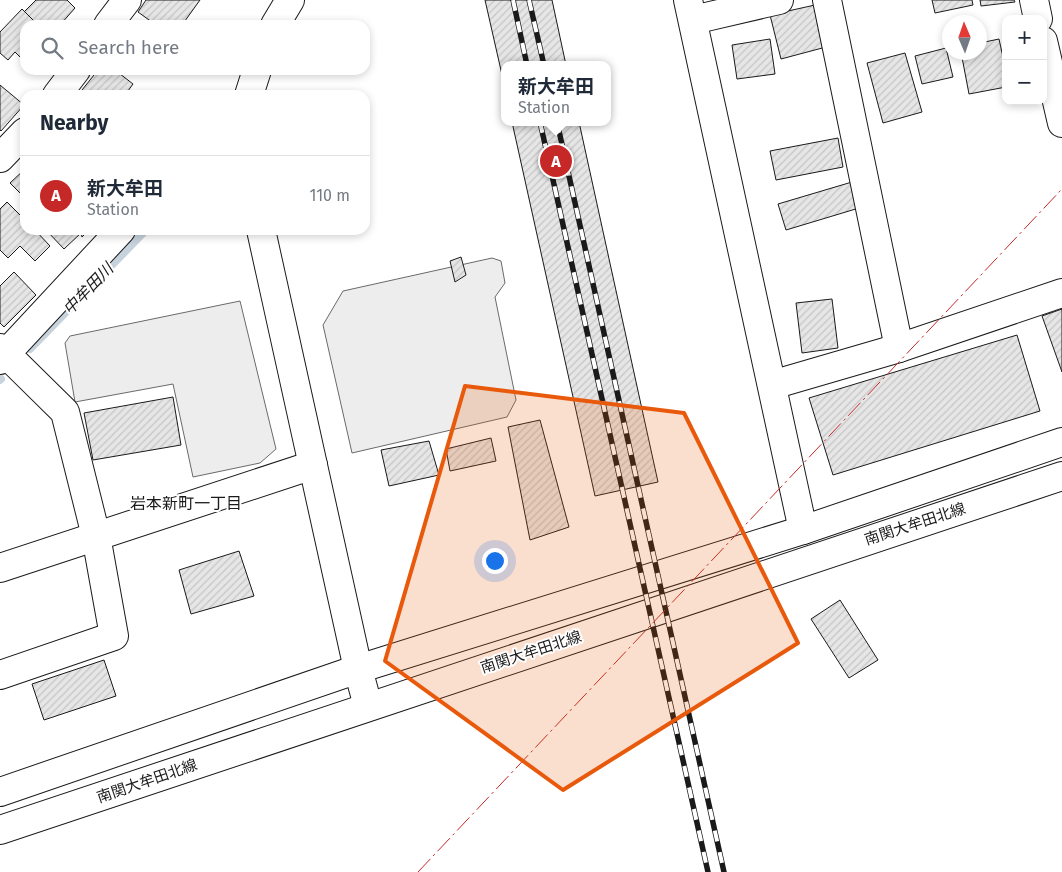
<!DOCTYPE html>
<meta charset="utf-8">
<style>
body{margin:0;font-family:"Fira Sans","Noto Sans JP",sans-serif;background:#f6f6f7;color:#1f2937}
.controls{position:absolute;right:15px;top:15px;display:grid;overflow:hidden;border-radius:10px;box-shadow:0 2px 8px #0003}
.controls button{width:45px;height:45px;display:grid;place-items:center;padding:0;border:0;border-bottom:1px solid #e0e1e3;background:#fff;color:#1f2937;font:25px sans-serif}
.compass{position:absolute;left:942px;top:15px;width:45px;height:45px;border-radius:50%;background:#fff;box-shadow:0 2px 8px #0003;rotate:358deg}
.you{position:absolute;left:494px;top:560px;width:18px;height:18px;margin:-12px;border:4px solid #fff;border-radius:50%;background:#1a73e8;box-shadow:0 0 0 8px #1a73e833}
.badge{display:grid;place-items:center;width:32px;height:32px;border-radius:50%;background:#c62828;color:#fff;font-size:16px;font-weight:700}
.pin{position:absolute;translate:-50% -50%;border:2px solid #fff;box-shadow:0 1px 5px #0006}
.popup{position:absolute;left:501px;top:61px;width:110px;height:65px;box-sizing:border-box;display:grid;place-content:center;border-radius:10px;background:#fff;filter:drop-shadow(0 1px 4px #0005);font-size:16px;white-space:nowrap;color:#747a83}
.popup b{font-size:19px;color:#1f2937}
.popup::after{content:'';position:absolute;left:50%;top:100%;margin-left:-10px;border:10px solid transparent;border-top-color:#fff}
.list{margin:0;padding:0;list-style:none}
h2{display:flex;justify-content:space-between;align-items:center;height:65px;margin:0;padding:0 20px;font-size:21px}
h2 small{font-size:16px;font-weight:400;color:#747a83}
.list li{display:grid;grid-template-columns:32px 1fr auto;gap:15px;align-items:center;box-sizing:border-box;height:80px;padding:0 20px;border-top:1px solid #e0e1e3}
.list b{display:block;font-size:19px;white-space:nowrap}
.list p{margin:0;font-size:16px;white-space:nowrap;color:#747a83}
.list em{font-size:16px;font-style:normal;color:#747a83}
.icon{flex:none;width:28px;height:28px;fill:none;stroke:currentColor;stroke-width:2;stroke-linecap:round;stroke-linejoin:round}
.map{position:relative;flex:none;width:1062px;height:872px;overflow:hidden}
.search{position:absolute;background:#fff;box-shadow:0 2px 8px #0003;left:20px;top:20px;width:350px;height:55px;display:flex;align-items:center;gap:12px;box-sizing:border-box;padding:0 18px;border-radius:15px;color:#747a83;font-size:19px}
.panel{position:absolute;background:#fff;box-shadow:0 2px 8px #0003;left:20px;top:90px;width:350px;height:145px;border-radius:15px}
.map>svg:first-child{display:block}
.parking{fill:#ededed;stroke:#6a6a6a}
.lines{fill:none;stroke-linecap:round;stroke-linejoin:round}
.stream{stroke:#c6d2dc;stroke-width:8}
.building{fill:url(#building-hatch);stroke:#1a1a1a}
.minor-casing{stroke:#1a1a1a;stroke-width:30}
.major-casing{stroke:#1a1a1a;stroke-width:30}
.minor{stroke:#fff;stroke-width:28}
.major{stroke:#fff;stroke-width:28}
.rail-casing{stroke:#1a1a1a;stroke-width:5.5}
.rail{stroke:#fff;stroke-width:4;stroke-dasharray:11;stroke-linecap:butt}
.power{stroke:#c62828;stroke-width:1;stroke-dasharray:18 4 2.5 4;stroke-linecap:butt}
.marked{fill:#e8590c;fill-opacity:0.2;stroke:#e8590c;stroke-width:4;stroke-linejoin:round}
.labels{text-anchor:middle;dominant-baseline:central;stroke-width:4;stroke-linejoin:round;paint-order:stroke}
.street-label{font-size:15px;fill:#1a1a1a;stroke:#fff}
.water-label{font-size:16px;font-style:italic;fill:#1a1a1a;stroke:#fff}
.neighbourhood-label{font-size:16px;fill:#1a1a1a;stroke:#fff}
</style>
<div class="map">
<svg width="1062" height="872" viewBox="0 0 1062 872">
<defs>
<pattern id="building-hatch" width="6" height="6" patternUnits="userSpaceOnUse" patternTransform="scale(1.25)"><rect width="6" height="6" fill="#e6e6e6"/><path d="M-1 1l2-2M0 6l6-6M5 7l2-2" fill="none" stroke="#c5c5c5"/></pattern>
</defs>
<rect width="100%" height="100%" fill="#fff"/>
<g class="parking">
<polygon points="492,258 501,261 505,283 495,297 516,400 507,417 352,453 323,325 343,291"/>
<polygon points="240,301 276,449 260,463 193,477 173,384 75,402 65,343 70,336"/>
</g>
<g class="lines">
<g class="stream">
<polyline points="30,349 146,230"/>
<polyline points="0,380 1,379"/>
</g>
</g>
<g class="building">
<polygon points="36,0 67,0 75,8 60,25 38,25 24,12"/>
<polygon points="146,0 200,0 182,25 156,25 138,12"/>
<polygon points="485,0 552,0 566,65 505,65 505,88"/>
<polygon points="932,0 972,0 973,5 935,13"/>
<polygon points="980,0 1014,0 1015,2 981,6"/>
<polygon points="815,5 826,47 781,59 770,15"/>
<polygon points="22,9 38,25 25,25 25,62 15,52 8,60 0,53 0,32"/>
<polygon points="770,39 775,74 737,79 732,45"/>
<polygon points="999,39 1006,71 1006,87 969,94 961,52 980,52 980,43"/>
<polygon points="946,48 953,77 922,84 915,56"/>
<polygon points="905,53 922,112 883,123 867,63"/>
<polygon points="98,70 115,70 133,84 125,95 78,95"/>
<polygon points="0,85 24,105 1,131 0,130"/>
<polygon points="512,122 579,122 658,482 595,496"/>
<polygon points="838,138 843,167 776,180 770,151"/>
<polygon points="25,169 25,198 10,183"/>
<polygon points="852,182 859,208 786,230 778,204"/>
<polygon points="7,202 25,220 25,230 35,230 50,246 35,261 20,246 8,258 0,250 0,209"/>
<polygon points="46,230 89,230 82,237 81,233 64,249"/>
<polygon points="461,257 466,275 455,282 450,261"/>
<polygon points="14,272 36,295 4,327 0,323 0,286"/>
<polygon points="832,299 838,348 802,353 796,303"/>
<polygon points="1062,309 1062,372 1042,316"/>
<polygon points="1017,335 1040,411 833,475 809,398"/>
<polygon points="173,397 181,445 93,460 84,413"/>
<polygon points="540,420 569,527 530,540 508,427"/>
<polygon points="491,438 496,461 450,471 446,449"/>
<polygon points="429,441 439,475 389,486 381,450"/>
<polygon points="239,551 254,596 191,614 179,570"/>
<polygon points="840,600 878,660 849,678 811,619"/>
<polygon points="104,660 116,696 44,720 32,684"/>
</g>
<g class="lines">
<defs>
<g id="minor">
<polyline points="688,0 803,530"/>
<polyline points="827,0 899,348"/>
<polyline points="1034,0 1038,19"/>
<polyline points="693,20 779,0"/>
<polyline points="108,25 127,0"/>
<polyline points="275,25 290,0"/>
<polyline points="1043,41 1062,123"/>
<polyline points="57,95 76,70"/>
<polyline points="249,95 257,70"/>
<polyline points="0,158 25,132"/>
<polyline points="261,230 358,669 368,706"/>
<polyline points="0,348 65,412 96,536 114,636 0,675"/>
<polyline points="0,360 121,230"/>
<polyline points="772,385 899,348 1062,293"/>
<polyline points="0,568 313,465"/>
</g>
<g id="major">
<polyline points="0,792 358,669 803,530 1062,442"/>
<polyline points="0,830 1062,476"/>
</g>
</defs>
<use href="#minor" class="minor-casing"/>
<use href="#major" class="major-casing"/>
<use href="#minor" class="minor"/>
<use href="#major" class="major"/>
<defs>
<g id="rail">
<polyline points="513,0 527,65"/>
<polyline points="529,0 544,65"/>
<polyline points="540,122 708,872"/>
<polyline points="557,122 724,872"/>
</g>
</defs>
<use href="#rail" class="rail-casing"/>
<use href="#rail" class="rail"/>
<polyline class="power" points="418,872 1062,189"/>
</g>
<path class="marked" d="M 465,386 L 684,413 L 798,643 L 563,790 L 385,661 Z"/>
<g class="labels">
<g class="street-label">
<text transform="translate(915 524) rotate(-18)">南関大牟田北線</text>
<text transform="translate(531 652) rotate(-18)">南関大牟田北線</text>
<text transform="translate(147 781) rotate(-19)">南関大牟田北線</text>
</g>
<g class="water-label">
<text transform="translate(88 289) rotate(-46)">中牟田川</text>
</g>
<g class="neighbourhood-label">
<text x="186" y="503">岩本新町一丁目</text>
</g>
</g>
</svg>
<div class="controls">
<button>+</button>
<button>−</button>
</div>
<svg class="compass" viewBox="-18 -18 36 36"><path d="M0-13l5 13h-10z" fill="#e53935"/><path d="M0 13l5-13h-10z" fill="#747a83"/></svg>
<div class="you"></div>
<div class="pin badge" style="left:556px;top:161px">A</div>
<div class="popup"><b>新大牟田</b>Station</div>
<div class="search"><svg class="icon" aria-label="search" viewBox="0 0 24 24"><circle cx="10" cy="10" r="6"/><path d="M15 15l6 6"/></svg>Search here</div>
<section class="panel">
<h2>Nearby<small></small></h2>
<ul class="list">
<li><span class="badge">A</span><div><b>新大牟田</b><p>Station</p></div><em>110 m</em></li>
</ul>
</section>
</div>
